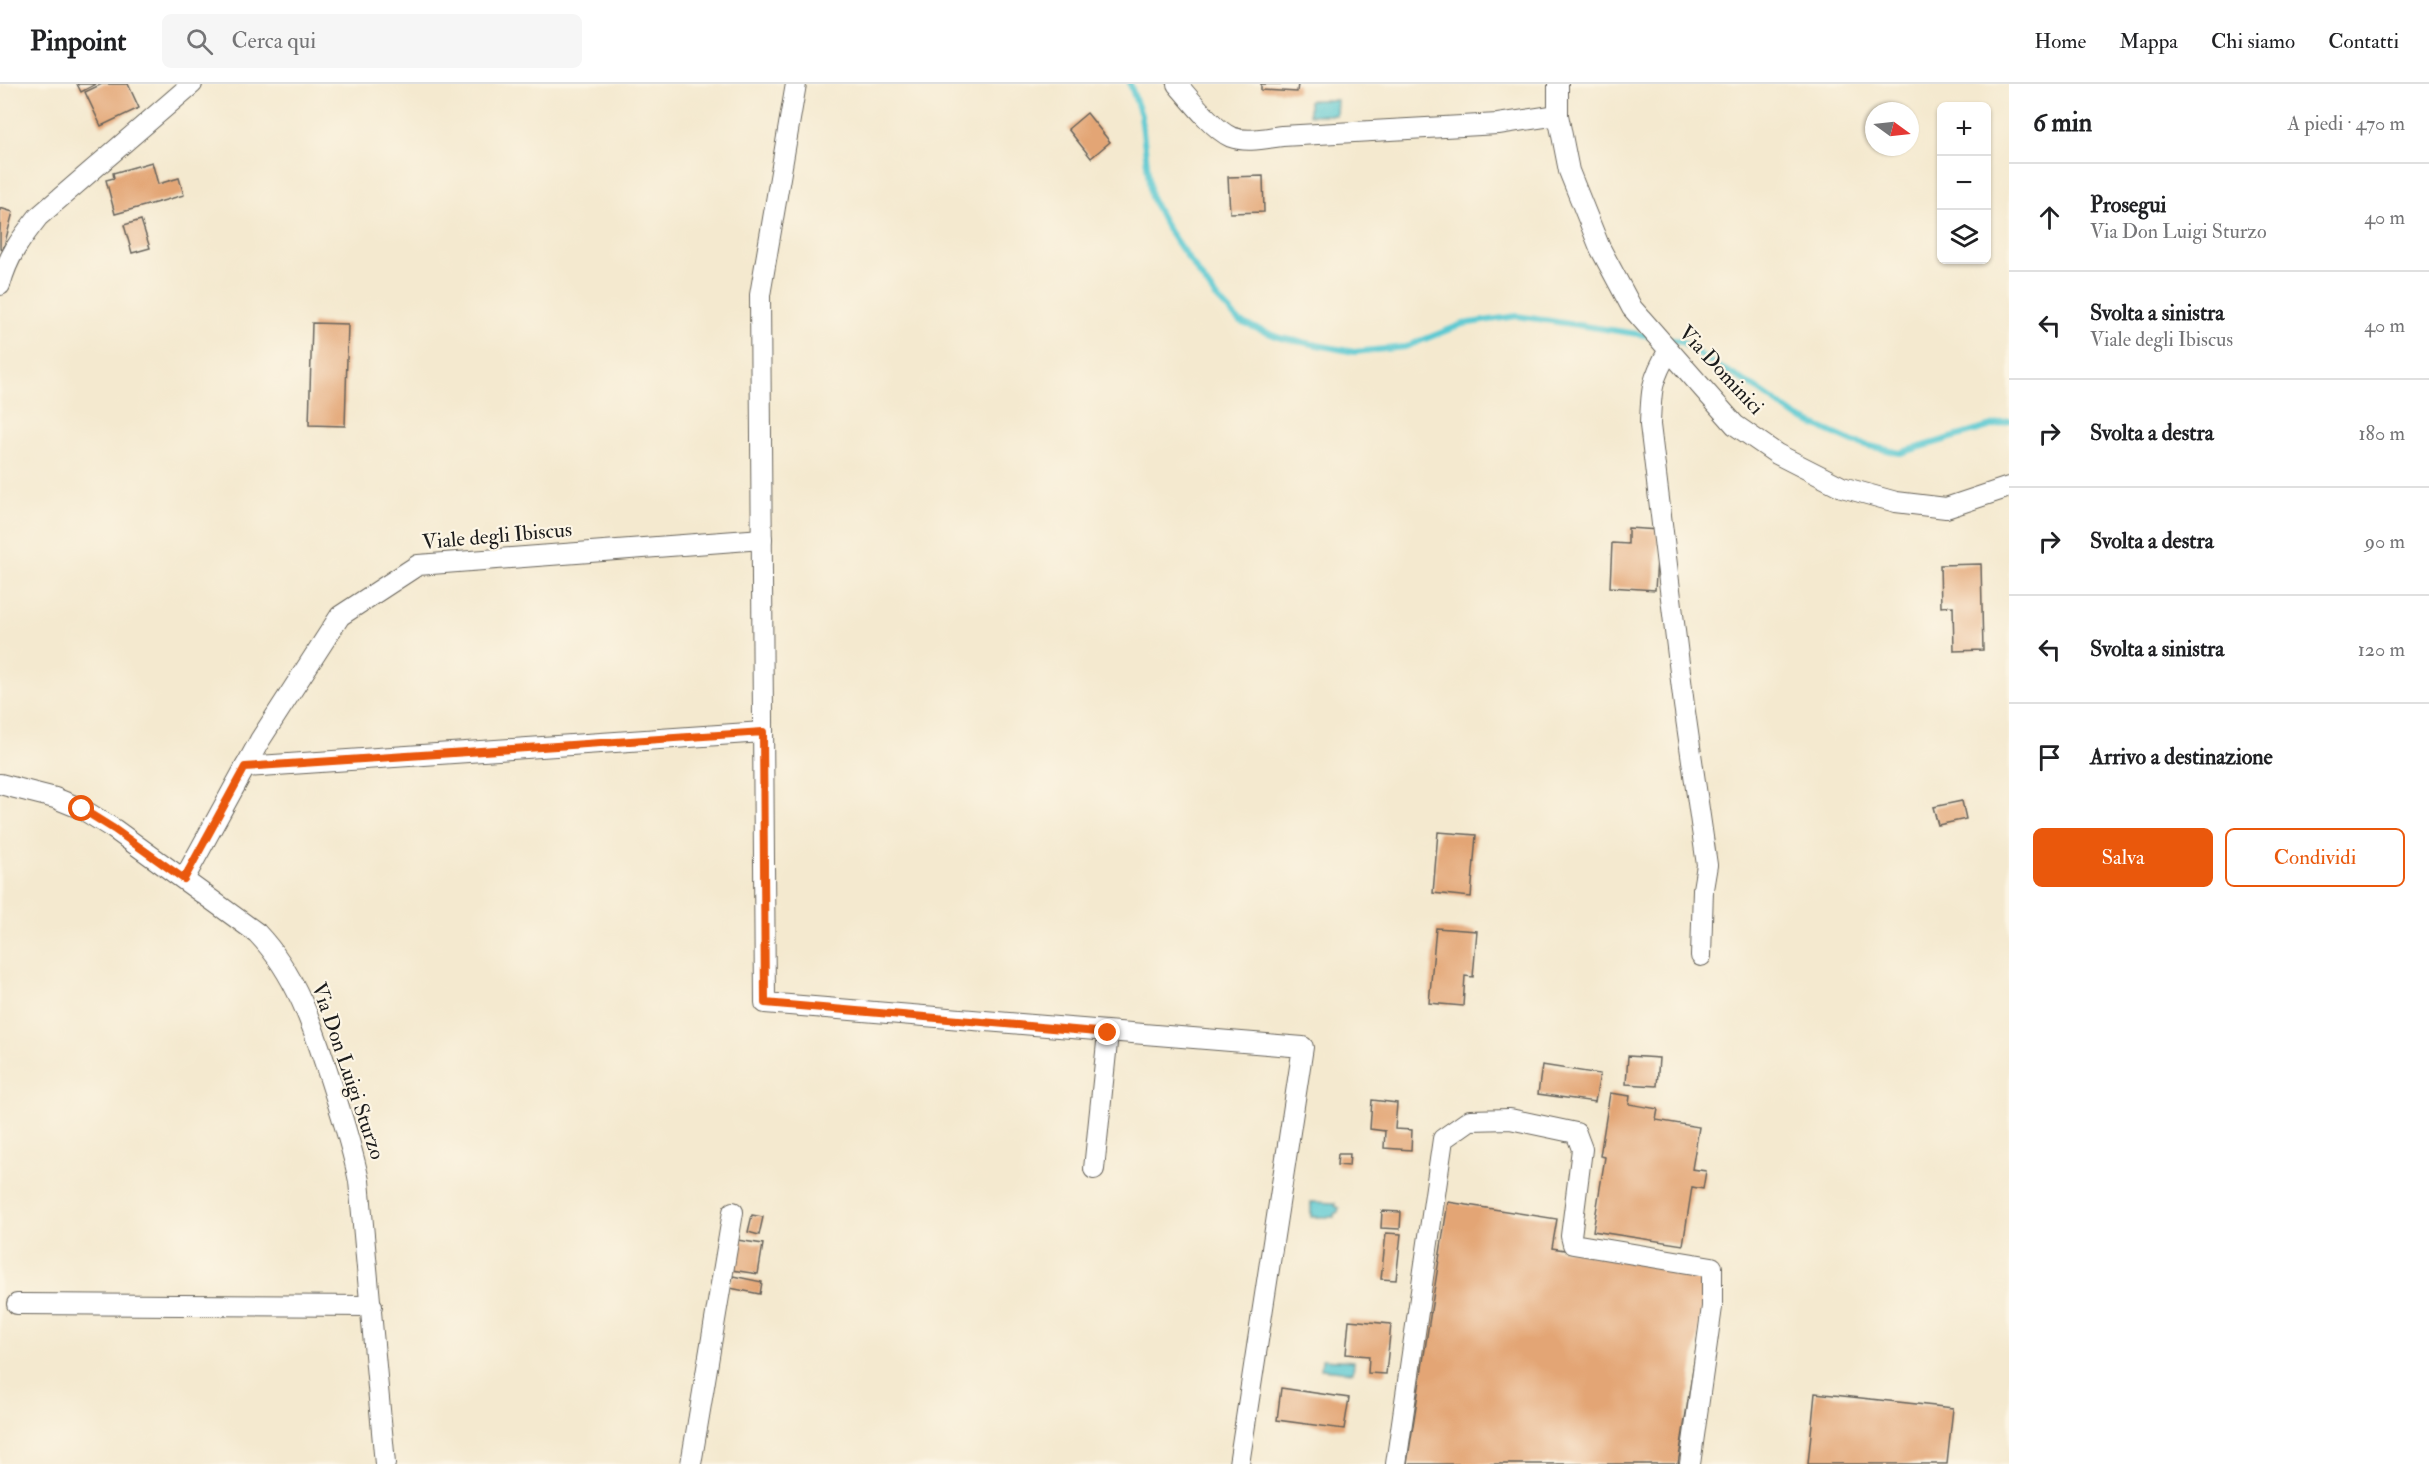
<!DOCTYPE html>
<html lang="it">
<meta charset="utf-8">
<style>
body{margin:0;font-family:"IM FELL Double Pica",serif;background:#f6f6f6;color:#202124}
.controls{position:absolute;right:18px;top:18px;display:grid;overflow:hidden;border-radius:9px;box-shadow:0 2px 4px #0004}
.controls button{width:54px;height:54px;display:grid;place-items:center;padding:0;border:0;border-bottom:2px solid #e0e0e0;background:#fff;color:#202124;font:30px sans-serif}
.compass{position:absolute;left:1865px;top:18px;width:54px;height:54px;border-radius:50%;background:#fff;box-shadow:0 2px 4px #0004;rotate:105deg}
.stop{position:absolute;width:18px;height:18px;margin:-14px;border:4px solid #ea580c;border-radius:50%;background:#fff}
.stop.end{background:#ea580c;border-color:#fff;box-shadow:0 2px 6px #0008}
.list{margin:0;padding:0;list-style:none}
h2{display:flex;justify-content:space-between;align-items:center;height:78px;margin:0;padding:0 24px;font-size:26px}
h2 small{font-size:20px;font-weight:400;color:#757577}
.list li{display:grid;grid-template-columns:39px 1fr auto;gap:18px;align-items:center;box-sizing:border-box;height:108px;padding:0 24px;border-top:2px solid #e0e0e0}
.list b{display:block;font-size:22px;white-space:nowrap}
.list p{margin:0;font-size:20px;white-space:nowrap;color:#757577}
.list em{font-size:20px;font-style:normal;color:#757577}
.actions{display:flex;gap:12px;padding:18px 24px}
.actions a{flex:1;padding:14px 0;border:2px solid #ea580c;border-radius:9px;text-align:center;font-size:21px;color:#ea580c}
.actions .main{background:#ea580c;color:#fff}
.icon{flex:none;width:33px;height:33px;fill:none;stroke:currentColor;stroke-width:2;stroke-linecap:round;stroke-linejoin:round}
.map{position:relative;flex:none;width:2009px;height:1380px;overflow:hidden}
header{display:flex;align-items:center;gap:36px;box-sizing:border-box;height:84px;padding:0 30px;background:#fff;border-bottom:2px solid #e0e0e0}
header strong{font-size:28px}
nav{display:flex;gap:33px;margin-inline-start:auto;font-size:21px}
.search{width:420px;height:54px;background:#f6f6f6;display:flex;align-items:center;gap:15px;box-sizing:border-box;padding:0 21px;border-radius:9px;color:#757577;font-size:22px}
main{display:flex}
aside{flex:1;background:#fff}
.map>svg:first-child{display:block}
.water{fill:#5cc9d2;stroke:#3c7277;stroke-width:1.5}
.lines{fill:none;stroke-linecap:round;stroke-linejoin:round}
.stream{stroke:#5cc9d2;stroke-width:6}
.building{fill:#e3a574}
.minor-casing{stroke:#68645b;stroke-width:22}
.minor{stroke:#fff;stroke-width:20}
.route{stroke:#ea580c;stroke-width:8}
.labels{text-anchor:middle;dominant-baseline:central;stroke-width:4.5;stroke-linejoin:round;paint-order:stroke}
.street-label{font-size:21px;fill:#1c1c1c;stroke:#fcf5e5}
</style>
<header>
<strong>Pinpoint</strong>
<div class="search"><svg class="icon" aria-label="search" viewBox="0 0 24 24"><circle cx="10" cy="10" r="6"/><path d="M15 15l6 6"/></svg>Cerca qui</div>
<nav><a>Home</a><a>Mappa</a><a>Chi siamo</a><a>Contatti</a></nav>
</header>
<main>
<div class="map">
<svg width="2009" height="1380" viewBox="0 0 2009 1380">
<rect width="100%" height="100%" fill="#fcf5e5"/>
<filter id="ink" filterUnits="userSpaceOnUse"><feTurbulence type="fractalNoise" baseFrequency=".0167" numOctaves="2"/><feDisplacementMap in="SourceGraphic" scale="12" xChannelSelector="R" yChannelSelector="G"/><feConvolveMatrix kernelMatrix="1 2 1 2 8 2 1 2 1" color-interpolation-filters="sRGB"/></filter>
<filter id="wash" filterUnits="userSpaceOnUse"><feTurbulence type="fractalNoise" baseFrequency=".008" numOctaves="4" result="noise"/><feDisplacementMap in="SourceGraphic" scale="24" xChannelSelector="R" yChannelSelector="G"/><feGaussianBlur stdDeviation="1.35" result="paint"/><feColorMatrix in="noise" values="0 0 0 0 0 0 0 0 0 0 0 0 0 0 0 0 0 1.4 0 .05"/><feComposite in="paint" operator="in"/></filter>
<g filter="url(#wash)">
<rect width="100%" height="100%" fill="#f4e9cf"/>
<g class="water">
<polygon points="1309,16 1337,16 1336,31 1309,31"/>
<polygon points="1311,1118 1335,1119 1335,1122 1339,1124 1338,1128 1334,1130 1334,1133 1311,1133"/>
<polygon points="1322,1275 1354,1277 1353,1288 1321,1285"/>
</g>
<g class="lines">
<g class="stream">
<polyline points="1130,0 1141,31 1151,113 1167,144 1215,212 1240,238 1281,254 1354,268 1405,263 1463,240 1517,232 1651,252"/>
<polyline points="1667,255 1681,257 1707,276 1750,300 1797,333 1853,358 1900,369 2009,337"/>
</g>
</g>
<g id="blocks">
<g class="building">
<polygon points="77,0 96,0 81,8"/>
<polygon points="102,0 128,0 139,24 101,42 85,8"/>
<polygon points="1261,0 1298,0 1297,8 1261,6"/>
<polygon points="1087,29 1110,58 1091,74 1068,45"/>
<polygon points="152,78 158,100 179,94 184,111 115,130 106,96 114,94 113,89"/>
<polygon points="1263,92 1264,128 1230,129 1228,93"/>
<polygon points="0,124 13,128 3,166 0,165"/>
<polygon points="141,136 150,164 132,169 124,141"/>
<polygon points="312,239 348,240 345,342 309,341"/>
<polygon points="1628,444 1659,446 1655,506 1610,503 1612,459 1628,460"/>
<polygon points="1981,480 1983,566 1954,567 1953,522 1941,523 1940,481"/>
<polygon points="1962,717 1966,735 1938,741 1933,723"/>
<polygon points="1438,748 1476,751 1471,813 1433,809"/>
<polygon points="1436,844 1477,847 1473,893 1465,892 1463,922 1429,919"/>
<polygon points="1628,972 1659,974 1657,1002 1626,1000"/>
<polygon points="1542,981 1600,990 1595,1018 1538,1010"/>
<polygon points="1610,1009 1630,1012 1629,1020 1658,1025 1656,1036 1699,1043 1692,1085 1706,1087 1703,1105 1692,1103 1683,1161 1593,1147 1605,1073 1600,1072"/>
<polygon points="1372,1016 1397,1019 1395,1045 1412,1046 1411,1066 1384,1064 1385,1047 1370,1045"/>
<polygon points="1338,1070 1350,1070 1349,1082 1337,1081"/>
<polygon points="1448,1118 1557,1135 1552,1164 1708,1188 1678,1380 1407,1380"/>
<polygon points="1382,1127 1401,1128 1400,1145 1381,1144"/>
<polygon points="752,1131 763,1133 759,1151 748,1148"/>
<polygon points="1386,1149 1401,1150 1396,1196 1381,1195"/>
<polygon points="737,1156 763,1160 758,1190 732,1186"/>
<polygon points="733,1192 762,1198 760,1210 730,1204"/>
<polygon points="1349,1236 1391,1240 1386,1290 1368,1289 1369,1272 1346,1270"/>
<polygon points="1281,1304 1349,1314 1344,1345 1277,1336"/>
<polygon points="1815,1309 1953,1324 1947,1380 1808,1380"/>
</g>
</g>
</g>
<g filter="url(#ink)">
<use href="#blocks" fill-opacity="0" stroke="#68645b" stroke-width="1.5"/>
<g class="lines">
<defs>
<g id="minor">
<polyline points="796,0 760,211 765,919 1303,963 1239,1380"/>
<path d="M 1177,0 C 1189,14 1214,46 1231,53 C 1247,59 1266,54 1282,52 L 1498,40 L 1558,31"/>
<polyline points="1558,0 1558,31 1569,87 1600,164 1632,224 1735,341 1777,370 1842,403 1896,418 1946,424 2009,403"/>
<path d="M 0,201 C 8,172 20,156 38,133 L 192,0"/>
<path d="M 1669,266 C 1651,296 1651,307 1650,341 L 1684,621 L 1707,781 L 1703,805 L 1701,872"/>
<polyline points="245,683 763,648"/>
<path d="M 0,700 L 55,714 L 82,725 L 114,745 L 257,849 C 296,890 313,942 330,995 C 341,1029 352,1062 359,1097 L 385,1380"/>
<polyline points="184,795 260,656 340,532 418,481 762,455"/>
<polyline points="1094,1085 1108,949"/>
<polyline points="17,1220 372,1222"/>
<polyline points="691,1380 733,1128"/>
<polyline points="1396,1380 1443,1055 1470,1036 1510,1035 1576,1049 1582,1065 1571,1152 1573,1160 1712,1183 1712,1223 1690,1380"/>
</g>
</defs>
<use href="#minor" class="minor-casing"/>
<use href="#minor" class="minor"/>
</g>
</g>
<g class="lines" filter="url(#ink)">
<polyline class="route" points="82,725 114,745 184,795 245,683 763,648 765,919 1108,949"/>
</g>
<g class="labels">
<g class="street-label">
<text transform="translate(1721 286) rotate(47)">Via Dominici</text>
<text transform="translate(497 452) rotate(-5)">Viale degli Ibiscus</text>
<text transform="translate(348 987) rotate(71)">Via Don Luigi Sturzo</text>
</g>
</g>
</svg>
<div class="controls">
<button>+</button>
<button>−</button>
<button><svg class="icon" aria-label="layers" viewBox="0 0 24 24"><path d="M12 4l9 5-9 5-9-5zM3 14l9 5 9-5"/></svg></button>
</div>
<svg class="compass" viewBox="-18 -18 36 36"><path d="M0-13l5 13h-10z" fill="#e53935"/><path d="M0 13l5-13h-10z" fill="#757577"/></svg>
<div class="stop" style="left:82px;top:725px"></div>
<div class="stop end" style="left:1108px;top:949px"></div>
</div>
<aside>
<h2>6 min<small>A piedi · 470 m</small></h2>
<ul class="list">
<li><svg class="icon" aria-label="ahead" viewBox="0 0 24 24"><path d="M12 20V5M6 11l6-6 6 6"/></svg><div><b>Prosegui</b><p>Via Don Luigi Sturzo</p></div><em>40 m</em></li>
<li><svg class="icon" aria-label="left" viewBox="0 0 24 24"><path d="M17 20v-9H6M10 6l-5 5 5 5"/></svg><div><b>Svolta a sinistra</b><p>Viale degli Ibiscus</p></div><em>40 m</em></li>
<li><svg class="icon" aria-label="right" viewBox="0 0 24 24"><path d="M7 20v-9h11M14 6l5 5-5 5"/></svg><div><b>Svolta a destra</b></div><em>180 m</em></li>
<li><svg class="icon" aria-label="right" viewBox="0 0 24 24"><path d="M7 20v-9h11M14 6l5 5-5 5"/></svg><div><b>Svolta a destra</b></div><em>90 m</em></li>
<li><svg class="icon" aria-label="left" viewBox="0 0 24 24"><path d="M17 20v-9H6M10 6l-5 5 5 5"/></svg><div><b>Svolta a sinistra</b></div><em>120 m</em></li>
<li><svg class="icon" aria-label="arrive" viewBox="0 0 24 24"><path d="M6 21V4h12l-3 4 3 4H6"/></svg><div><b>Arrivo a destinazione</b></div></li>
</ul>
<div class="actions"><a class="main">Salva</a><a>Condividi</a></div>
</aside>
</main>
